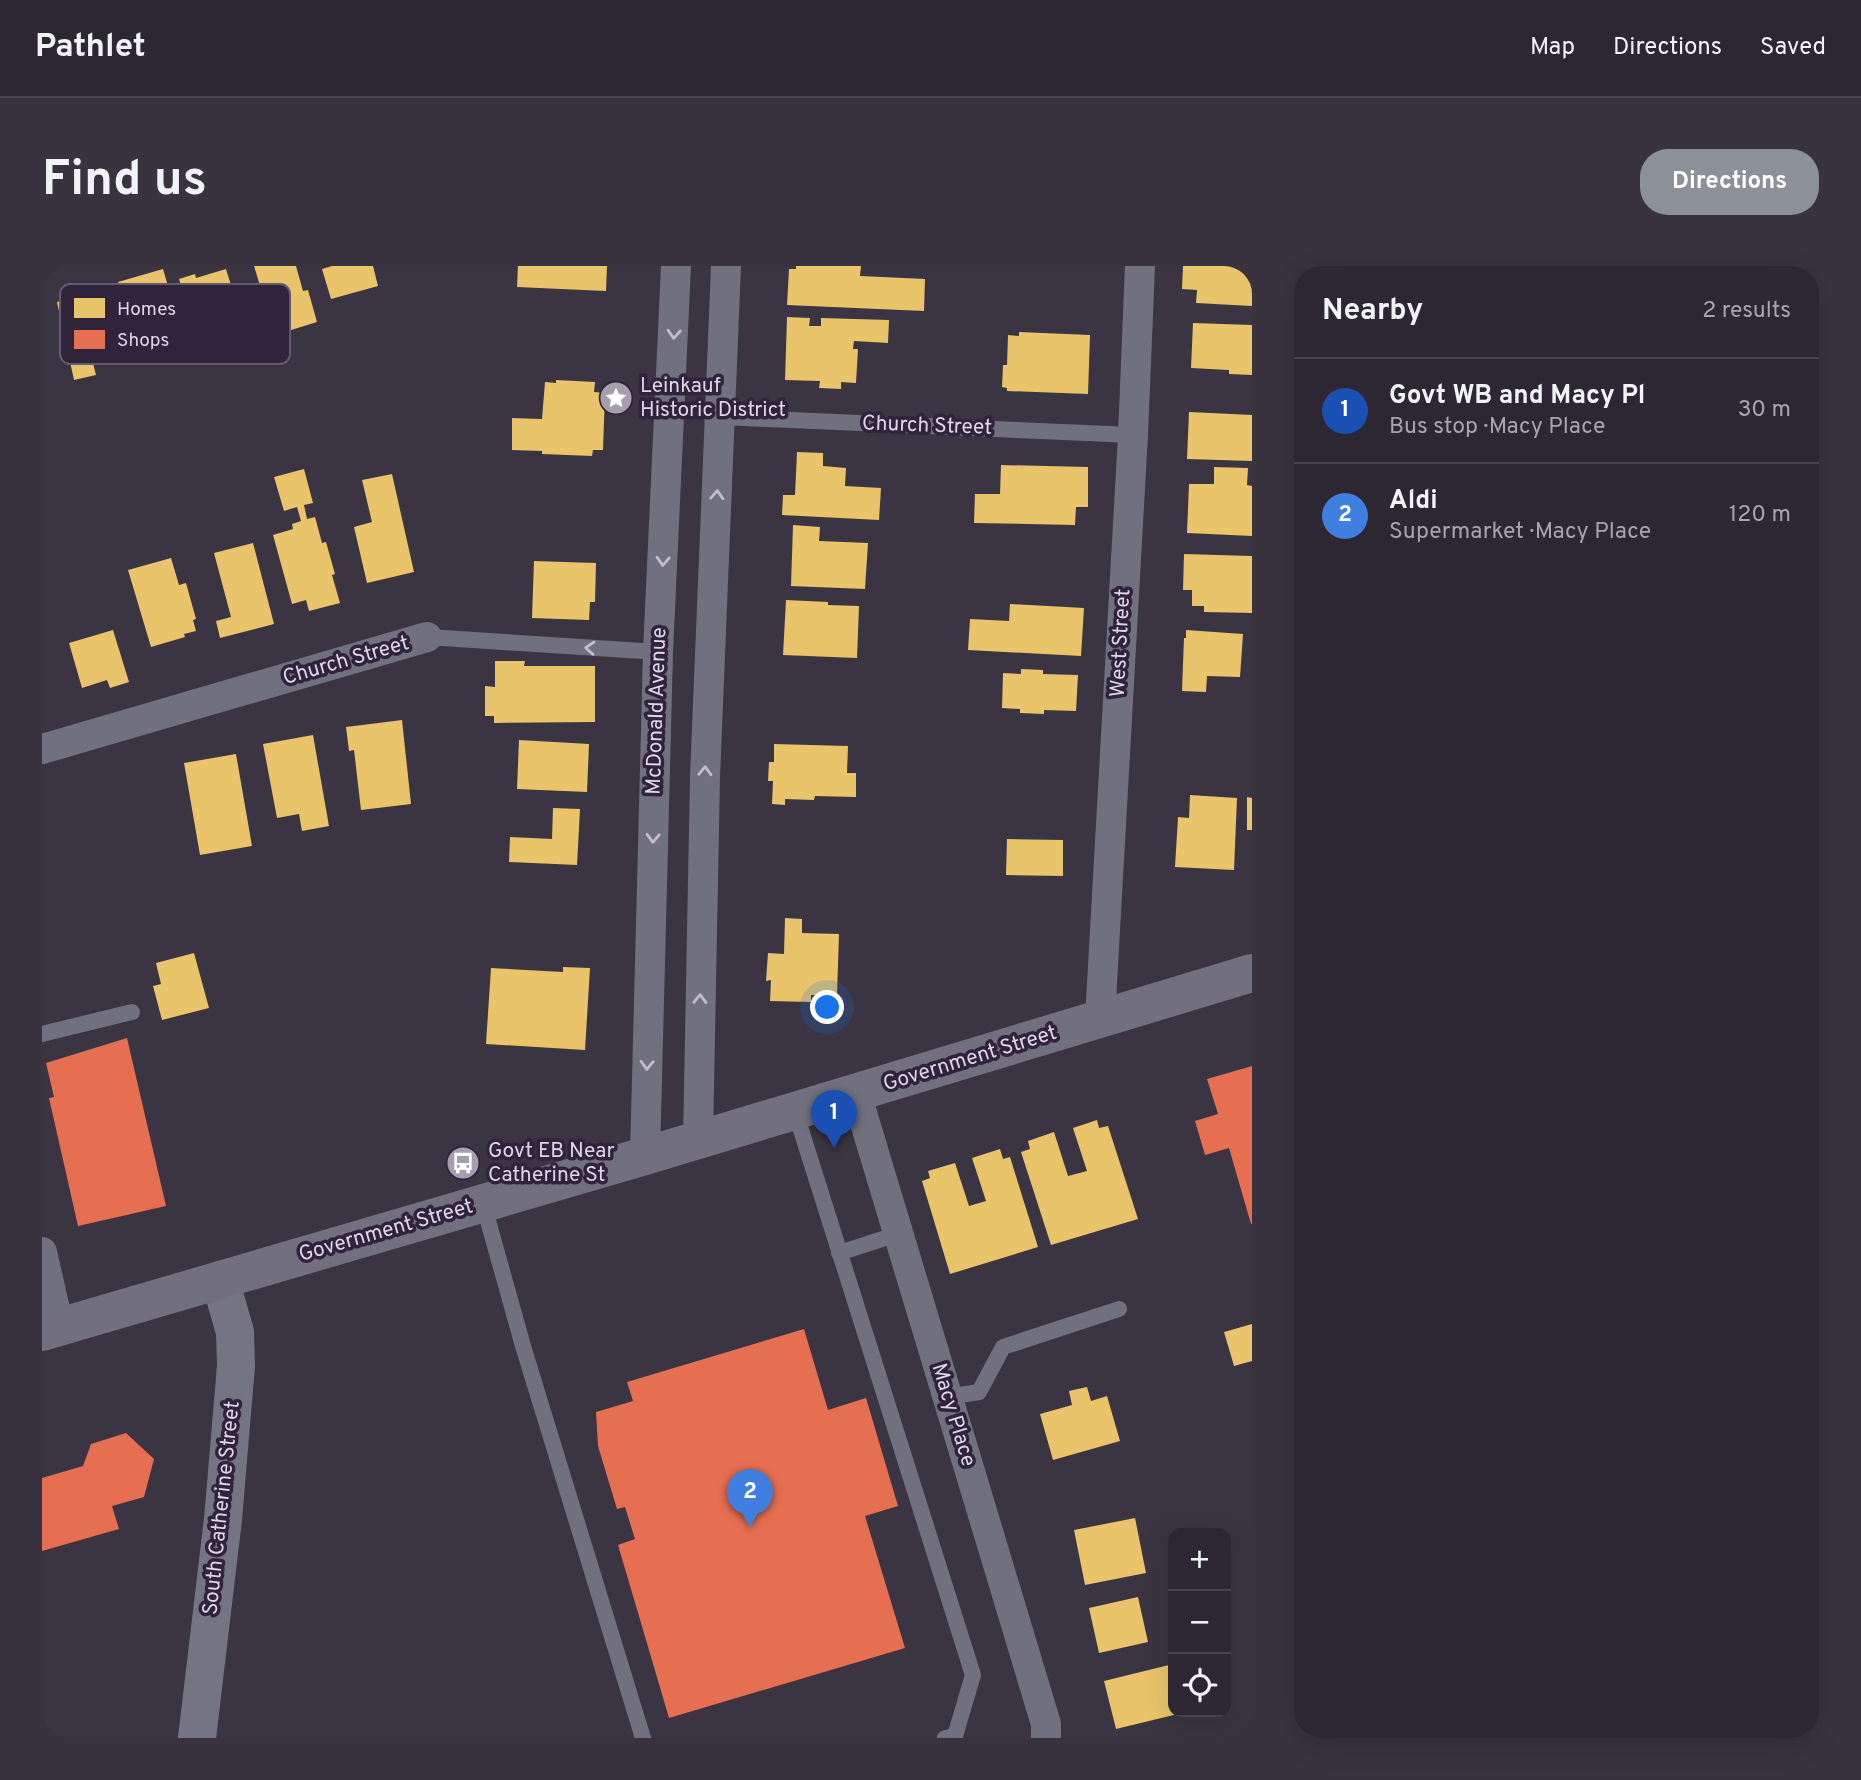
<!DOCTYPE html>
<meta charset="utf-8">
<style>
body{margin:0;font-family:Overpass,sans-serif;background:#38333e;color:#f1f3f6}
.controls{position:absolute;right:21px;bottom:21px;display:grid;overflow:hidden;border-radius:14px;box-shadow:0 7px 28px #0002}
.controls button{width:63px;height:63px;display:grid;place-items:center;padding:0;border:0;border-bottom:2px solid #48444d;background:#2c2732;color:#f1f3f6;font:35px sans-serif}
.you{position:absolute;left:786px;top:742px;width:24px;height:24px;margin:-18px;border:5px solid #fff;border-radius:50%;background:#1a73e8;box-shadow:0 0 0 10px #1a73e833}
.badge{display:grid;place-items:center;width:46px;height:46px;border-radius:50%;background:#8c9099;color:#fff;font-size:23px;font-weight:700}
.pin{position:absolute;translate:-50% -58px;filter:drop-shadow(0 2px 4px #0008)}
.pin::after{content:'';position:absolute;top:37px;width:24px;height:21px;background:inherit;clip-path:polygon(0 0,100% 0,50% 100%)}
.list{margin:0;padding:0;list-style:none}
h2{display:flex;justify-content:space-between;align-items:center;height:91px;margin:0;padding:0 28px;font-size:30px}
h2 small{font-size:23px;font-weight:400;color:#a6a5ac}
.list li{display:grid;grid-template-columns:46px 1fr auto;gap:21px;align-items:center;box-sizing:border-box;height:105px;padding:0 28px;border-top:2px solid #48444d}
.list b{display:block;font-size:26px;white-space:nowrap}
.list p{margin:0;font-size:23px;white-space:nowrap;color:#a6a5ac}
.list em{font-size:23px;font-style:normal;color:#a6a5ac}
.icon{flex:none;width:38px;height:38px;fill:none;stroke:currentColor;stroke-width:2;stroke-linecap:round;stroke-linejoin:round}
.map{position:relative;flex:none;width:1210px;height:1472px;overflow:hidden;border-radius:28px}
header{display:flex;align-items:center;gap:42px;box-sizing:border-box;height:98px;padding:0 35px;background:#2c2732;border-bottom:2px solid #48444d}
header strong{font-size:33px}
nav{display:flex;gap:38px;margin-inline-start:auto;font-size:24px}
.intro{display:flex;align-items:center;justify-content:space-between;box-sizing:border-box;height:168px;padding:0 42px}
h1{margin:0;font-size:49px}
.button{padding:18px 32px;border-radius:28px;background:#8c9099;color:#fff;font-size:24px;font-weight:700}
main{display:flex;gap:42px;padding:0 42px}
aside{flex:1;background:#2c2732;border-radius:28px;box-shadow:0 7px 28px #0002}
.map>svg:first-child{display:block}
.homes{fill:#e9c46a}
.shops{fill:#e76f51}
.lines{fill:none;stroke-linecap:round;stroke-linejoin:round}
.lane{stroke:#71707e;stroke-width:16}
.street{stroke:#71707e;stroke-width:30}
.secondary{stroke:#747482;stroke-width:38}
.primary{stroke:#72707e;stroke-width:38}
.oneway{stroke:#c3bdce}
.labels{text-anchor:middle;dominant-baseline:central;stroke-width:7;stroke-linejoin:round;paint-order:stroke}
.poi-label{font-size:21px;fill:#ded7e8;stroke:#30243d;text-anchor:start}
.street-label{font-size:21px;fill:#ded7e8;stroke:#30243d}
.key{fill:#30243d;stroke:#645a70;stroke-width:2}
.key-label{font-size:19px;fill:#ded7e8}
</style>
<header>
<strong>Pathlet</strong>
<nav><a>Map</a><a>Directions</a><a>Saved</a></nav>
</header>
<div class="intro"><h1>Find us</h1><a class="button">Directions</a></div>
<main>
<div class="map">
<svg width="1210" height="1472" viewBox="0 0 1210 1472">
<rect width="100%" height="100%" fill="#3b3442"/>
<g class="homes">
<polygon points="212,0 254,0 261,25 266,24 275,56 233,69"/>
<polygon points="290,0 331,0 336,20 289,33 280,3"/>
<polygon points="476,0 565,0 564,25 475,21"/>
<polygon points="754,0 819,0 818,10 883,13 882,45 745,39 747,3 754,3"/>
<polygon points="1141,0 1210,0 1210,40 1154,37 1155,24 1140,23"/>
<polygon points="121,3 131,37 128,38 133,55 138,54 146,81 107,92 100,69 89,72 81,47 85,46 76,16"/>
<polygon points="184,3 197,45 151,59 137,13 153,8 154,12"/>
<polygon points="50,28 51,35 56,34 69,92 51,97 54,109 32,114 15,36"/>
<polygon points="745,51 768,52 767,60 779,60 779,52 847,54 846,77 812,75 811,83 816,83 814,117 799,116 799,123 777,122 778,115 743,114"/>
<polygon points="1151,57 1210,59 1210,109 1187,108 1187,104 1149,102"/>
<polygon points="977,66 1048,69 1046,128 965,125 965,122 960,121 961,99 965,99 966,69 977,70"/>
<polygon points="514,114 553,116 552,126 563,127 561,184 551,184 550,190 500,188 500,185 470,184 470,152 500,153 503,116 514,117"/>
<polygon points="1147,146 1210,149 1210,195 1145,193"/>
<polygon points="755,186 781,187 781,200 804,202 803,220 839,222 837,254 740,249 741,229 753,229"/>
<polygon points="959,199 1046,201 1046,241 1034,241 1033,259 932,257 933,228 958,228"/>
<polygon points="1172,201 1206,202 1205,219 1210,220 1210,270 1145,267 1147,218 1172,218"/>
<polygon points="262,203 271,237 262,239 265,253 273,251 280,277 284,276 293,308 290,309 298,337 267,345 264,334 250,338 231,269 251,263 250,258 259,255 255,241 242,245 232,211"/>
<polygon points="350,208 372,306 325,317 312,261 330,256 320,214"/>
<polygon points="751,259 778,261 777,275 826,277 823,323 749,320"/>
<polygon points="211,277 232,358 178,372 174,355 189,351 172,287"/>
<polygon points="1142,288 1210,290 1210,347 1162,346 1162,340 1150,340 1150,324 1141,324"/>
<polygon points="129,292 137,319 144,317 154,353 151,354 154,365 142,368 143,371 109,381 86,304"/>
<polygon points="492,295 554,297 553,336 548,336 547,354 490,352"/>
<polygon points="744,334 786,336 786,339 817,340 815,392 741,389"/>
<polygon points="968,338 1042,342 1039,390 926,384 928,353 967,355"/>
<polygon points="71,364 87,416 68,422 65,414 40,422 27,377"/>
<polygon points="1144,364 1201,368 1198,411 1165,410 1164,426 1140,425 1142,372 1144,372"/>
<polygon points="453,395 483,395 482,400 553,400 553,456 452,457 452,450 443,450 443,420 453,421"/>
<polygon points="979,403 1001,404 1001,408 1036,409 1034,445 1002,444 1002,448 978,447 978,443 960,442 961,407 979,408"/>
<polygon points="360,454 369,538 319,544 312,484 307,485 304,461"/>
<polygon points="271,469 287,560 260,565 257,548 235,552 221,478"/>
<polygon points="477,474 547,478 545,526 475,523"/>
<polygon points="732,478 806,480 805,507 814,507 814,531 773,530 772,534 743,533 743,539 730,538 731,515 726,515 727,496 732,496"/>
<polygon points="194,488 210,580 158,589 142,497"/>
<polygon points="1148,529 1195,532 1192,604 1133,601 1136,551 1147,552"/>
<polygon points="1205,531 1210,532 1210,564 1205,564"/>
<polygon points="511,542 538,543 535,599 467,596 468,571 510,573"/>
<polygon points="965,573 1021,574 1021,610 964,609"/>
<polygon points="743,652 760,653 760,667 797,668 795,729 769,729 769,736 728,735 729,714 724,715 726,687 742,688"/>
<polygon points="152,687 167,742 120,754 111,720 119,718 114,697"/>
<polygon points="521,701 548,702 543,784 444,778 449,702 521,706"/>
<polygon points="1055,854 1057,862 1066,860 1096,953 1009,979 979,886 988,883 986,875 1012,866 1026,910 1045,905 1031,862"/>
<polygon points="958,883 961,893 968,891 996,981 908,1008 880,915 888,912 886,905 913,897 927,940 944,935 930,892"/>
<polygon points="1210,1058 1210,1095 1192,1100 1182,1066"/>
<polygon points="1045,1121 1049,1135 1065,1130 1078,1175 1011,1194 998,1148 1030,1139 1027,1125"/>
<polygon points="1093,1252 1104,1307 1043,1319 1032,1264"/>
<polygon points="1096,1331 1106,1376 1057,1387 1047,1342"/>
<polygon points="1131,1398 1131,1446 1140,1447 1074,1463 1062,1415"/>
</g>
<g class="shops">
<polygon points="85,772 124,940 36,960 7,832 12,831 4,797"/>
<polygon points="1210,800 1210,958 1209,958 1187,882 1163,889 1153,855 1176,848 1165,813"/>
<polygon points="762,1063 786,1144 824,1132 856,1240 823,1250 863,1382 627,1452 576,1279 593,1273 583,1241 575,1243 556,1180 554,1146 591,1135 585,1116"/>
<polygon points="84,1167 112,1193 102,1231 70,1240 77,1263 0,1285 0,1212 41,1200 49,1178"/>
</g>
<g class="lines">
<g class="lane">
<polyline points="678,151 1091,169"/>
<polyline points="385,371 616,386"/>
<polyline points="0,768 90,746"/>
<polyline points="753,845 931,1409 913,1470 903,1472"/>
<polyline points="441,937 481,1080 601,1472"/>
<polyline points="797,987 856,968"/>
<polyline points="905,1131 937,1126 961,1081 1077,1043"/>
</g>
<g class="street">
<polyline points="0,483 385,371"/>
<polyline points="1058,753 1091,169 1098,0"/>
<polyline points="814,827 1004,1458 1004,1472"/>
<polyline points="656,874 663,511 684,0"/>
<polyline points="603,890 616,386 634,0"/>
<polyline points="0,986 17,1061"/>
</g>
<polyline class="secondary" points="155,1472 181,1253 194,1100 193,1066 178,1014"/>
<polyline class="primary" points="0,1066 603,890 1210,707"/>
</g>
<defs><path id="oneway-chevron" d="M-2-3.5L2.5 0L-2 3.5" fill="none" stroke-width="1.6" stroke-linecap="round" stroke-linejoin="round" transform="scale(1.75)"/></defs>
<g class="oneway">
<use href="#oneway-chevron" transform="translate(632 68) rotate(93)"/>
<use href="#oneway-chevron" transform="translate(675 229) rotate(-87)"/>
<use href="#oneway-chevron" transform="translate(621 295) rotate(93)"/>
<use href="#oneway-chevron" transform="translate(548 382) rotate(-176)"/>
<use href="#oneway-chevron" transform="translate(663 505) rotate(-88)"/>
<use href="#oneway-chevron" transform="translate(611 572) rotate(92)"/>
<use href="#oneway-chevron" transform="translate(658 733) rotate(-89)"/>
<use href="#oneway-chevron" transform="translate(605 799) rotate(92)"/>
</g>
<defs>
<symbol id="sight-disc" viewBox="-11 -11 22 22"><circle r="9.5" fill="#a59eae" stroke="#30243d"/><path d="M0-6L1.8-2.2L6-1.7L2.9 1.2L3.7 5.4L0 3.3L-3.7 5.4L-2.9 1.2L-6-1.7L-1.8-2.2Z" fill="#fff"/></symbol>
<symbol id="bus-disc" viewBox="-11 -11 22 22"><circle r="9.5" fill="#a59eae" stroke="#30243d"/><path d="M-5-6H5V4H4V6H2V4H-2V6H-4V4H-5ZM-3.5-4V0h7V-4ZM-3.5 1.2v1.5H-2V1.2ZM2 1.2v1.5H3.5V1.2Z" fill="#fff"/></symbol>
</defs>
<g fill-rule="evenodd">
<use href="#sight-disc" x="555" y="113" width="38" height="38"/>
<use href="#bus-disc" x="402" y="878" width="38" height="38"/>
</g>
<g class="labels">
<g class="poi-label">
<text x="598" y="120">Leinkauf<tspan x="598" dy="24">Historic District</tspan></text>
<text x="446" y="885">Govt EB Near<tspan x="446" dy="24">Catherine St</tspan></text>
</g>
<g class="street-label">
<text transform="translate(885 160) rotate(2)">Church Street</text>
<text transform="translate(1079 377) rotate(-87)">West Street</text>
<text transform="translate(304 395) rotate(-16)">Church Street</text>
<text transform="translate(615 445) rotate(-88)">McDonald Avenue</text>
<text transform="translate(928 793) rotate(-17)">Government Street</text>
<text transform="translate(344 965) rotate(-16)">Government Street</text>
<text transform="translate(911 1149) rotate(73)">Macy Place</text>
<text transform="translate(180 1242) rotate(-84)">South Catherine Street</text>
</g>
</g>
<rect x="18" y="18" width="230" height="80" rx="10" class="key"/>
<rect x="32" y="32" width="31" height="20" fill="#e9c46a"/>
<rect x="32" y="64" width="31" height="19" fill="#e76f51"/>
<g class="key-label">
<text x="75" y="49">Homes</text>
<text x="75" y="80">Shops</text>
</g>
</svg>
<div class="controls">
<button>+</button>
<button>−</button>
<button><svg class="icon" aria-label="locate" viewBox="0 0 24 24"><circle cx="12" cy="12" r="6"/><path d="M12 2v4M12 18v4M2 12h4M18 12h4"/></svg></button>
</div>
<div class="you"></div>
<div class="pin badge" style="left:792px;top:882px;background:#1a4fb4">1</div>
<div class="pin badge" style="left:708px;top:1261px;background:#3f7fe0">2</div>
</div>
<aside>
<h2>Nearby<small>2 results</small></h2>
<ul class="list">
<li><span class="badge" style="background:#1a4fb4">1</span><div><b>Govt WB and Macy Pl</b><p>Bus stop · Macy Place</p></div><em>30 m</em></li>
<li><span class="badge" style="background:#3f7fe0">2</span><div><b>Aldi</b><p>Supermarket · Macy Place</p></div><em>120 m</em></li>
</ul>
</aside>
</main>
